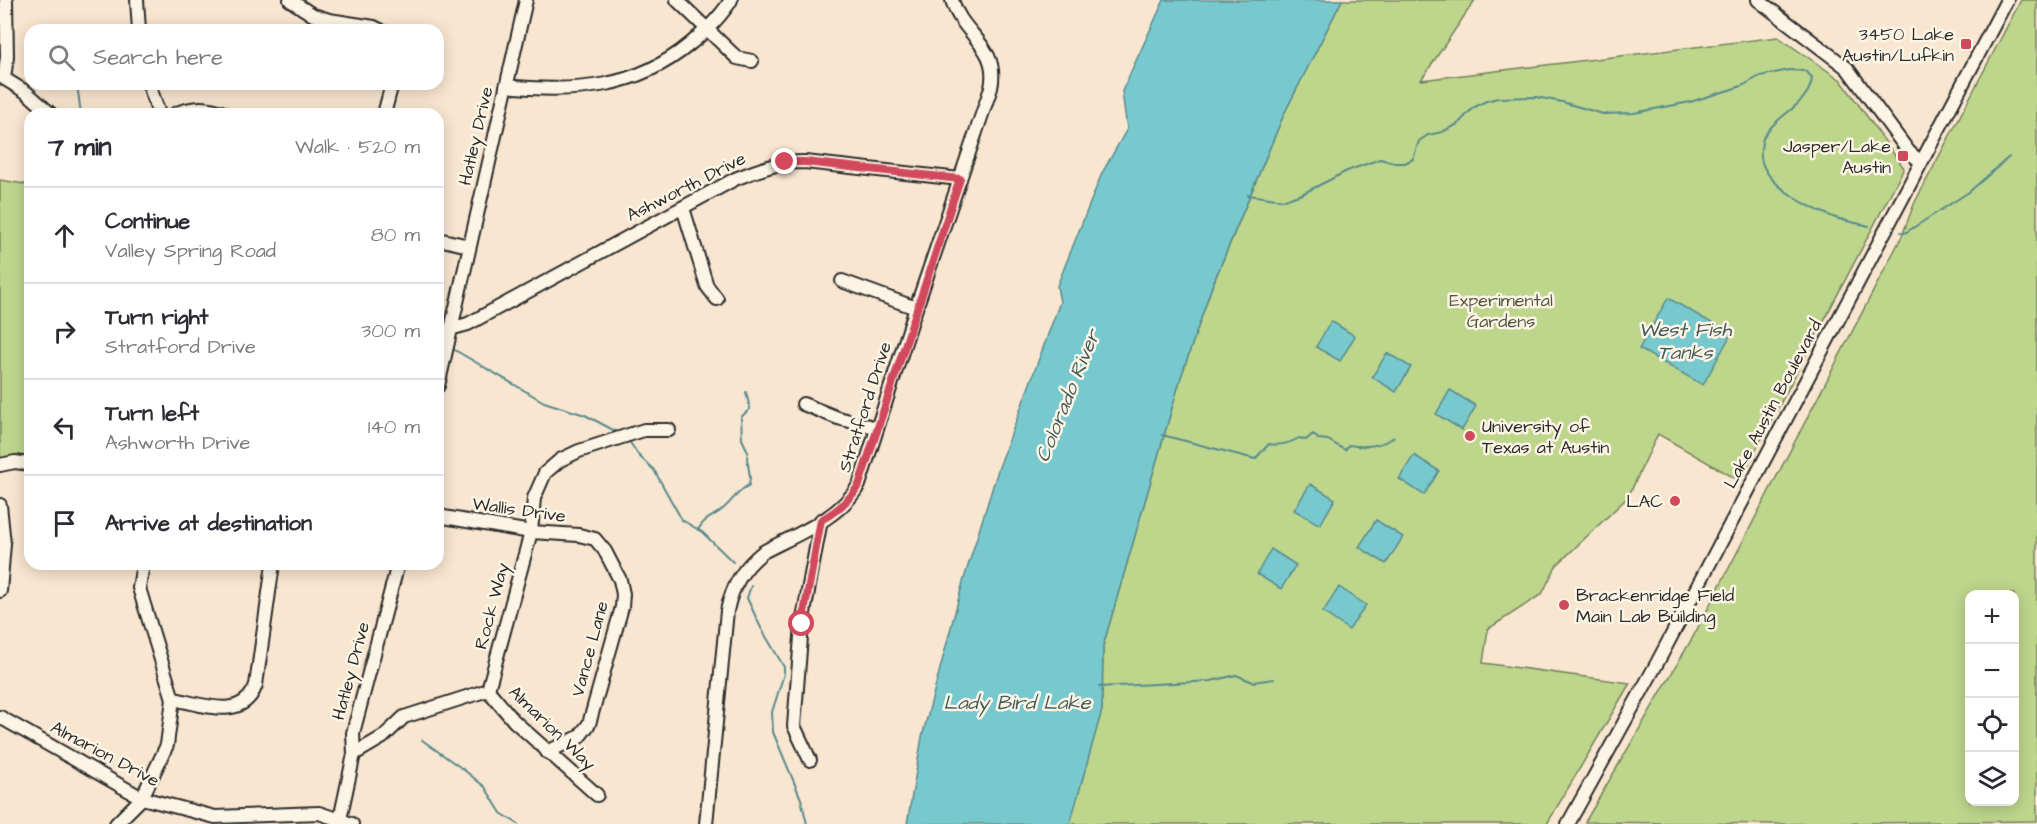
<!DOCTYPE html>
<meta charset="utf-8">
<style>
body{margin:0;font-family:"Architects Daughter",sans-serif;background:#f2f2f3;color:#2b2b33}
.controls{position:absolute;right:18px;bottom:18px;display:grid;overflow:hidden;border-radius:12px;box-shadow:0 3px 15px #0003}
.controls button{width:54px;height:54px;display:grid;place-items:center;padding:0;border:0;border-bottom:2px solid #e1e1e2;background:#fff;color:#2b2b33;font:30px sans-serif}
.stop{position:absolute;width:18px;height:18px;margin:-14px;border:4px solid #d1495b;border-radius:50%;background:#fff}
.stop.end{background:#d1495b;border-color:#fff;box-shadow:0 2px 6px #0008}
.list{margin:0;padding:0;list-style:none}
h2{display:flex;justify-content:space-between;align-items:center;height:78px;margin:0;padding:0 24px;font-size:26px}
h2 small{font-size:20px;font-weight:400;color:#7c7c81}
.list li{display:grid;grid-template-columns:39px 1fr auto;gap:18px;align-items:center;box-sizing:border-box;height:96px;padding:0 24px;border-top:2px solid #e1e1e2}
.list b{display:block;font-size:22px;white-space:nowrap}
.list p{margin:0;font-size:20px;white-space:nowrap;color:#7c7c81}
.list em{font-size:20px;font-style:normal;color:#7c7c81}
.icon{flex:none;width:33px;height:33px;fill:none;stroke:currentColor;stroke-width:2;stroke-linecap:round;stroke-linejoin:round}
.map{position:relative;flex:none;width:2037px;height:824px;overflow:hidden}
.search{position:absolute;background:#fff;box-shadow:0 3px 15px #0003;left:24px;top:24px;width:420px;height:66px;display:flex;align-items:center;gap:15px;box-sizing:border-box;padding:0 21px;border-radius:18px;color:#7c7c81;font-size:22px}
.panel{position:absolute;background:#fff;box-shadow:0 3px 15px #0003;left:24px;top:108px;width:420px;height:462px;border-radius:18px}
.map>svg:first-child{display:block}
.green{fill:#bdd68c;stroke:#74805c;stroke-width:1.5;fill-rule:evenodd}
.water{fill:#78c9ce;stroke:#598a8d;stroke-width:1.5}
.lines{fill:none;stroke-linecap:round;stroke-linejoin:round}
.stream{stroke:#598a8d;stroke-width:2}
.minor-casing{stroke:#2b2b2b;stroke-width:16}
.minor{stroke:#fcf5e5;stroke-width:12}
.route{stroke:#d1495b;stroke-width:8}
.poi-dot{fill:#d1495b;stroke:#fcf5e5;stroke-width:2}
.labels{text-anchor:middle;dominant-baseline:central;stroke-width:5;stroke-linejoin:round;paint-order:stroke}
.poi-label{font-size:18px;fill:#2b2b2b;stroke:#fcf5e5;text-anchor:end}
.street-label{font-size:18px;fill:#2b2b2b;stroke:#fcf5e5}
.park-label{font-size:18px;fill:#505643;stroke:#fcf5e5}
.water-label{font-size:20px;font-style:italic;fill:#425a5c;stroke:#fcf5e5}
</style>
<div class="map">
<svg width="2037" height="824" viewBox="0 0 2037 824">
<rect width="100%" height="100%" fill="#f9e6d0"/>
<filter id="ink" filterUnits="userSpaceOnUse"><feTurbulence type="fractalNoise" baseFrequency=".0167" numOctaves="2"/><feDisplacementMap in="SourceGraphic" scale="12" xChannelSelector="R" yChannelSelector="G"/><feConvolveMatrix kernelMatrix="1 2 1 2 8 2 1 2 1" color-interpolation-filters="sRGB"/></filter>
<g filter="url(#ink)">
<g class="green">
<polygon points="1342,0 1475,0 1421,80 1778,37 1841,80 1904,168 1748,465 1738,480 1658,434 1628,497 1556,566 1542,594 1488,629 1483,663 1630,683 1547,824 1069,824 1102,710 1103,646 1181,377 1211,289 1284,114"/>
<path d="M 2021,0 L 2037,0 L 2037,821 L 1775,824 L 1585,822 L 1693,637 L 1902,236 L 1914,204 ZM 1970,594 L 2014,594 L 2014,802 L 1970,802 Z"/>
<polygon points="0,180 30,185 30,464 0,465"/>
</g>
<g class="water">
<polygon points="1164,0 1342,0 1284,114 1212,286 1181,377 1103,646 1102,710 1070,824 907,824 922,737 963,582 998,470 1060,302 1057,286 1102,173 1127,129 1122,91"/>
<polygon points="1668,298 1731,334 1703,385 1639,349"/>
<polygon points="1331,321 1355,336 1340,361 1316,347"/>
<polygon points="1387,353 1411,367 1396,392 1372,377"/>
<polygon points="1450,390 1476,406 1462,430 1436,414"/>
<polygon points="1414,455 1439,471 1424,495 1399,479"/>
<polygon points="1310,484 1335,499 1320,525 1294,510"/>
<polygon points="1376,520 1403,537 1386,564 1359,547"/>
<polygon points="1271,549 1296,565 1281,589 1257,574"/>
<polygon points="1339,587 1366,605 1349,630 1323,612"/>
</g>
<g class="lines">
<g class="stream">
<polyline points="77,84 81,114"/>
<path d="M 1248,195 L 1284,200 L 1302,194 L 1347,171 L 1380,159 L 1395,163 L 1405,163 L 1413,159 L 1419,141 L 1428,135 L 1442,132 L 1458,124 L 1473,108 L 1486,101 L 1498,98 L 1536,97 L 1562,102 L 1603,114 L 1634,113 L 1690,102 L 1742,86 L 1760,76 L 1789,70 L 1805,71 L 1812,77 C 1811,104 1777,114 1764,136 C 1762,139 1762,145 1761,149 C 1756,181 1808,207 1833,217 C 1844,221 1857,223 1869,226"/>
<polyline points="1901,232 1905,233 1969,192 2009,157"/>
<polyline points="438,341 440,342"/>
<polyline points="453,349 544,402 585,415 617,432"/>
<path d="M 1162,435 L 1255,459 L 1269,444 C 1279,446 1290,443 1299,438 L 1306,440 L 1313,434 L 1318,439 L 1328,440 L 1345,450 L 1349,445 C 1364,448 1381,446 1394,437"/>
<polyline points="629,441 639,456 654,470 682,520 702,532 733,562"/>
<path d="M 698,530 C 706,516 713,518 724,508 C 733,500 738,491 749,485 L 750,477 L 747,458 L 748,452 L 742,439 L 741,417 L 750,409 L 746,392"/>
<polyline points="751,586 747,598 761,628 784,667 784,674 772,712 773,732 801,799 807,824"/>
<polyline points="1099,687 1211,681 1236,675 1253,682 1274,679"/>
<polyline points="422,740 464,770 485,787 501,813 518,824"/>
</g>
<defs>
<g id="minor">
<polyline points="137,0 139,30"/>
<polyline points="290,0 313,15 329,20 374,27 380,30"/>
<polyline points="677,0 737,58 752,61"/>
<polyline points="1758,0 1847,68 1909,152 1921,162"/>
<polyline points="0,76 26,92 51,114"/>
<polyline points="4,78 7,57 6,0"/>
<polyline points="149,84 159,114"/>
<path d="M 506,86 C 574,93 636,89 690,44 C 706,31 720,18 731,0"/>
<path d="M 175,114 C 192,106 209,106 226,114"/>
<polyline points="384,114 392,84"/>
<polyline points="683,208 707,286 717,299"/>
<polyline points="438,239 469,246"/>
<polyline points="842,281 916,308"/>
<path d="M 450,329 L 468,324 L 735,179 C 760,169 778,162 805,162 L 960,179"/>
<polyline points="438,386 526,0"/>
<polyline points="803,404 838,418 877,428"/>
<polyline points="0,465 15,462 30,464"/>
<polyline points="0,505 4,544 0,591"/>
<polyline points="438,516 531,532 579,535 595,539 605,551 620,580 623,594 622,607 589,724 579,737 547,752"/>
<polyline points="488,690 531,532 534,498 545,473 560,460 579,451 644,430 669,430"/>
<polyline points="488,690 514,721 597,795"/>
<path d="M 173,699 C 202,704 243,722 256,685 L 273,564"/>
<polyline points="0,717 142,798 215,817 319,813 352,824"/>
<polyline points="354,754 383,737 404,717 488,690"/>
<polyline points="810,760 794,726 802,624 821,520"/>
<polyline points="116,824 142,798 167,745 173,699 139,588 143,564"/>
<polyline points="339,824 354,754 353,733 398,564"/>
<path d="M 706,824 L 727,611 C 732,586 743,568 763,552 C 797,534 839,519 859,485 L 916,308 L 991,88 C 1000,45 962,36 952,0"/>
<polyline points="1568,824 1656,665 2007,0"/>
</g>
</defs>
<use href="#minor" class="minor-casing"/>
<use href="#minor" class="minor"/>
</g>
</g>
<g class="lines" filter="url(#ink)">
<path class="route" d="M 785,162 L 805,162 L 960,179 L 859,485 C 849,501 838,511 821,520 L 802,624"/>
</g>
<g class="poi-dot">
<rect x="1960" y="38" width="12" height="12" rx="3"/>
<rect x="1897" y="150" width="12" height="12" rx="3"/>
<circle cx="1470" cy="436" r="6"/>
<circle cx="1675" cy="501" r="6"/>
<circle cx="1564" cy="605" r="6"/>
</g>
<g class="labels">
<g class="poi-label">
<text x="1954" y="34">3450 Lake<tspan x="1954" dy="21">Austin/Lufkin</tspan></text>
<text x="1891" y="146">Jasper/Lake<tspan x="1891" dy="21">Austin</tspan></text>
<text x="1482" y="426" text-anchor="start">University of<tspan x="1482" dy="21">Texas at Austin</tspan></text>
<text x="1663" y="501">LAC</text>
<text x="1576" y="595" text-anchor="start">Brackenridge Field<tspan x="1576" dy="21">Main Lab Building</tspan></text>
</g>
<g class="street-label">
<text transform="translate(476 136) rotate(-77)">Hatley Drive</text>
<text transform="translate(686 187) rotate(-27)">Ashworth Drive</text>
<text transform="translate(1773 404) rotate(-62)">Lake Austin Boulevard</text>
<text transform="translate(865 407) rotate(-72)">Stratford Drive</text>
<text transform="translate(519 510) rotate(8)">Wallis Drive</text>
<text transform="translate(492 606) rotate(-75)">Rock Way</text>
<text transform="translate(590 649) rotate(-75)">Vance Lane</text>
<text transform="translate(351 671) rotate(-75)">Hatley Drive</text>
<text transform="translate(552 728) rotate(44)">Almarion Way</text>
<text transform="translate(105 754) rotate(28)">Almarion Drive</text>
</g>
<g class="park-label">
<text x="1501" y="300">Experimental<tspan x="1501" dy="21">Gardens</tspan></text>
</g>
<g class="water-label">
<text x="1685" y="330">West Fish<tspan x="1685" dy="23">Tanks</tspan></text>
<text transform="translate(1068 396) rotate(-68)">Colorado River</text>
<text x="1017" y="703">Lady Bird Lake</text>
</g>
</g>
</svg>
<div class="controls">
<button>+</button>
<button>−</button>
<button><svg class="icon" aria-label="locate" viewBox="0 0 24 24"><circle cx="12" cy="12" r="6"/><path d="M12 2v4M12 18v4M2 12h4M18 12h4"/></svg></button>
<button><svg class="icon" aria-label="layers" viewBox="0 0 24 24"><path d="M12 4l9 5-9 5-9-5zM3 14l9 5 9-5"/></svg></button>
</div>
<div class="stop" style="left:802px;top:624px"></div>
<div class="stop end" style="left:785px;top:162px"></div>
<div class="search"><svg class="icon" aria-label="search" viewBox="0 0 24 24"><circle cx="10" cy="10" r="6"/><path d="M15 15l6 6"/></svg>Search here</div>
<section class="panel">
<h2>7 min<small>Walk · 520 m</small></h2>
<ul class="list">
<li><svg class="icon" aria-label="ahead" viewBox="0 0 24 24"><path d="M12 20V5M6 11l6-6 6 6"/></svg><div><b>Continue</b><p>Valley Spring Road</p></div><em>80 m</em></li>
<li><svg class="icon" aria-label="right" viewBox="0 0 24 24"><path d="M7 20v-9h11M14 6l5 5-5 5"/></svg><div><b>Turn right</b><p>Stratford Drive</p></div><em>300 m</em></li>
<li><svg class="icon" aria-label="left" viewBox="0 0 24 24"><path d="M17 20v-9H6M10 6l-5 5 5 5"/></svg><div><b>Turn left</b><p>Ashworth Drive</p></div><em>140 m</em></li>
<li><svg class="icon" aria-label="arrive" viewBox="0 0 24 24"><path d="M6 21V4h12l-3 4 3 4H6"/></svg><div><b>Arrive at destination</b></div></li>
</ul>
</section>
</div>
